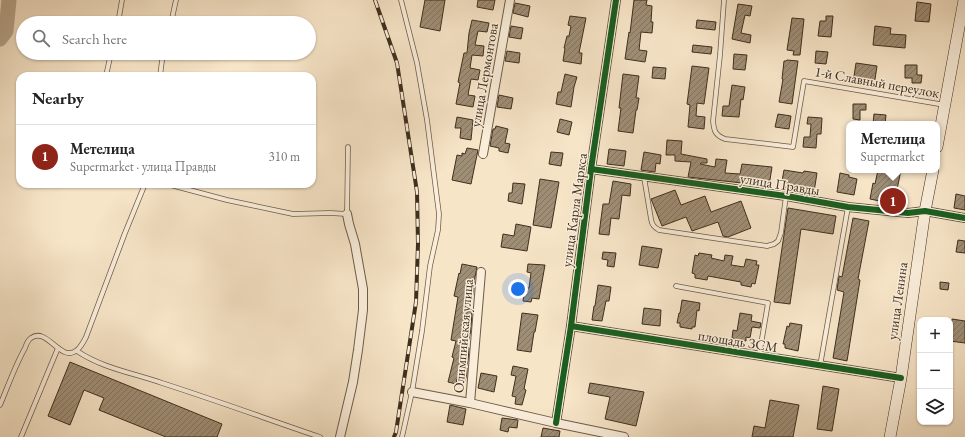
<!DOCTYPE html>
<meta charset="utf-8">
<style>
body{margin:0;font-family:"EB Garamond",serif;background:#f2f2f2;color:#222}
.controls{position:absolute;right:12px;bottom:12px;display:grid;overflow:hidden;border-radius:8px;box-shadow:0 1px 3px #0004}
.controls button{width:36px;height:36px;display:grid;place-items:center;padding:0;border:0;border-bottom:1px solid #e0e0e0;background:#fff;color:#222;font:20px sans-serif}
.you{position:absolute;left:518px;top:289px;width:14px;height:14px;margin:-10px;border:3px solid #fff;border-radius:50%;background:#1a73e8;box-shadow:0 0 0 6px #1a73e833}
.badge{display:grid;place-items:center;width:26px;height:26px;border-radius:50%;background:#8f2418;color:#fff;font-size:13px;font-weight:700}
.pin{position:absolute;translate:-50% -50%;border:2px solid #fff;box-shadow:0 1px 4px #0006}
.popup{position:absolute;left:846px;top:121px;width:94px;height:52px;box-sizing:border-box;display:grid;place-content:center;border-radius:8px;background:#fff;filter:drop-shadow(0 1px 3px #0005);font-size:13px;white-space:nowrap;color:#767676}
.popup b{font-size:15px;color:#222}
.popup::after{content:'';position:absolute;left:50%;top:100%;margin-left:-8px;border:8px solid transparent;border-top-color:#fff}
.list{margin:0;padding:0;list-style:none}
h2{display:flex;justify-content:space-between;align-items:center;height:52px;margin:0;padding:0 16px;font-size:17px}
h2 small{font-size:13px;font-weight:400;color:#767676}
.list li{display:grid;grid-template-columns:26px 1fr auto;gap:12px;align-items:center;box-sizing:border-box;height:64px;padding:0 16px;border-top:1px solid #e0e0e0}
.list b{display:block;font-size:15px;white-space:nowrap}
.list p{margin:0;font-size:13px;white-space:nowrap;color:#767676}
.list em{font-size:13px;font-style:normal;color:#767676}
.icon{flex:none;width:22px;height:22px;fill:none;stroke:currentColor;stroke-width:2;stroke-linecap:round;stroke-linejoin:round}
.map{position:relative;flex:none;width:965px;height:437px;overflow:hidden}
.search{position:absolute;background:#fff;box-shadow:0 1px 3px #0004;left:16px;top:16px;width:300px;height:44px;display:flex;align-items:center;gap:10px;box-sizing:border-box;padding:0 14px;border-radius:22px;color:#767676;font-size:15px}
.panel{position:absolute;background:#fff;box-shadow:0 1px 3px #0004;left:16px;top:72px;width:300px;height:116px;border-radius:12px}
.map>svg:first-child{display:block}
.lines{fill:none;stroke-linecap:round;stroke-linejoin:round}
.river{stroke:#b8a78e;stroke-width:15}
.building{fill:url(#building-hatch);stroke:#3f2f1d}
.service-casing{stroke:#6d5c48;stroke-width:5.5}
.minor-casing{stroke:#6d5c48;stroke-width:10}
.secondary-casing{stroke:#3f2f1d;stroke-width:12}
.service{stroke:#faeedb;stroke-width:4}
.minor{stroke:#faeedb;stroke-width:8}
.secondary{stroke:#faeedb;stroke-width:11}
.rail-casing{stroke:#3f2f1d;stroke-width:4}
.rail{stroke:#faeedb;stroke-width:2.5;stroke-dasharray:8;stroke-linecap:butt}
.cycleway-casing{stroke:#faeedb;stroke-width:8}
.cycleway{stroke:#1b5e20;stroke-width:6}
.labels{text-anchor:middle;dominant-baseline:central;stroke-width:3;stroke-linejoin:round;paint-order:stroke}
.street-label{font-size:14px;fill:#3f2f1d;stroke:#faeedb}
</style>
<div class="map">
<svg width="965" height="437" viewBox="0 0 965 437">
<defs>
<pattern id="building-hatch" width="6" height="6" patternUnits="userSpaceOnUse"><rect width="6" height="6" fill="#9f8e76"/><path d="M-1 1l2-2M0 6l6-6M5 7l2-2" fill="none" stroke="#837460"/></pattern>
</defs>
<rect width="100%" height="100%" fill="#f7e5c8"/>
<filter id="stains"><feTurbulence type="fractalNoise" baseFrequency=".005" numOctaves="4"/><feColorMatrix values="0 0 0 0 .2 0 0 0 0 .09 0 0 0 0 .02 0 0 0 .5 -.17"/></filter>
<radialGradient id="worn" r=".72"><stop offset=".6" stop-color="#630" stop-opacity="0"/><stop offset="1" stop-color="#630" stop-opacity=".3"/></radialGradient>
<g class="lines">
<polyline class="river" points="0,39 6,31 9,0"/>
</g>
<g class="building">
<polygon points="425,0 445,0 440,31 420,27"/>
<polygon points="478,0 495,0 493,10 477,7"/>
<polygon points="634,0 647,0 646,5 652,6 651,22 653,22 652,33 641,32 639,50 647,51 645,62 625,59 629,32 630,33"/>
<polygon points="917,2 931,4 929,22 915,21"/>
<polygon points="515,3 530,6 528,17 513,13"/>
<polygon points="738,4 752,6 750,16 745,15 741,33 751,35 750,43 732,39"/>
<polygon points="570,16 586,18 579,53 582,53 581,64 563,61 565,48 564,48 567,36 569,36 571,26 568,25"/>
<polygon points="826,16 833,16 831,37 818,36 820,21 826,21"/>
<polygon points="792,18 804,19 800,55 793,55 794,51 787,50"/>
<polygon points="472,20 489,23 487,32 478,31 475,45 484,46 483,56 472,55 470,68 480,70 478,80 471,79 468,95 475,96 473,107 456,104 460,83 458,82 464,53 467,53 469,33"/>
<polygon points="697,20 716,22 715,30 696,28"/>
<polygon points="511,26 523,28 521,39 509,37"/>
<polygon points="875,26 891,28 890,34 906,35 905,48 873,45"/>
<polygon points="693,45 712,47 711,54 692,52"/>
<polygon points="507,51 520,53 519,63 505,61"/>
<polygon points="816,51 828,52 826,64 815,63"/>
<polygon points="734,54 747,55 745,70 733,69"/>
<polygon points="787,60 798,61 792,104 779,102 783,79 782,79 784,61 786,61"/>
<polygon points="856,63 877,66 874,86 853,83"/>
<polygon points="905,65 917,65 917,75 922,75 921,83 912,83 912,78 905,78"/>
<polygon points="692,66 709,68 704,104 697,103 696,116 705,117 704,129 688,127 690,105 687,104"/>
<polygon points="653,67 666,68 665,79 652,78"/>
<polygon points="565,74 577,77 574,87 571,107 556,104 558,92 561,92"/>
<polygon points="623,74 639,76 636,98 639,98 637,110 636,110 633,133 618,131 621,108 619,108"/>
<polygon points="732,85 745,87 743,100 741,99 739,117 722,116 723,106 729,106"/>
<polygon points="499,95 513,98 511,109 497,107"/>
<polygon points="853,104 866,104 866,110 860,110 860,120 853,119"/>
<polygon points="778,114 791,116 789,129 775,127"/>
<polygon points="874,114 886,115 885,124 873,124"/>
<polygon points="457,117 473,120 471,140 460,138 461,128 455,128"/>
<polygon points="808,117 822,118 821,134 817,134 816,148 803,147 804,137 810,137 811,124 807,124"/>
<polygon points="560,119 572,122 569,135 557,132"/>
<polygon points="496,126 508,129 505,143 510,144 508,153 499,151 499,148 490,146 493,129 495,129"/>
<polygon points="667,140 682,141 681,154 707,159 707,163 701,163 700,164 715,167 716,159 727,160 725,173 740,174 742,164 772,167 769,186 688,177 691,162 675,161 675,155 666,155"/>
<polygon points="467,148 478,150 471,184 452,180 457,155 462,156 462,153 465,154"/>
<polygon points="609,149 626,151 624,166 607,164"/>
<polygon points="551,152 563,153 561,166 549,164"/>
<polygon points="644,152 661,155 660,164 656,163 655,172 641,170"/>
<polygon points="784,170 803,173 804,171 817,173 814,192 785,188 786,182 782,181"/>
<polygon points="878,170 901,170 894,204 870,199 873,183 875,184"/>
<polygon points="840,173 849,175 849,177 857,179 854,195 837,192"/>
<polygon points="540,179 559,182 551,228 533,225"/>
<polygon points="613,181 631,184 630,196 622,195 619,219 611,218 609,235 599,234 603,204 609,204"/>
<polygon points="513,183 525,184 522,204 508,201 509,193 512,193"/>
<polygon points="675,190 681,205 705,196 711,212 741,201 751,228 728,237 723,236 718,222 692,231 686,217 662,226 651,199"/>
<polygon points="956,194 965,196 965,210 954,208"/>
<polygon points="788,208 836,216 833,234 801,229 790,304 774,302"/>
<polygon points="853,218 869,221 858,279 860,280 847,361 833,358 844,292 837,290 839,276 842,277"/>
<polygon points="516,224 531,227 527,251 501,247 503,234 514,236"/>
<polygon points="958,240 965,241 965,253 956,252"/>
<polygon points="642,246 662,249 658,268 639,265"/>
<polygon points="603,252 616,253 614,267 607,266 608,260 602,259"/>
<polygon points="699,253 712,255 711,258 724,261 725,255 733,256 731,265 744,267 746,259 757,261 756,265 759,265 755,284 752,283 751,287 741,285 741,282 708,276 707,280 695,278 695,274 692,273 695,255 698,256"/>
<polygon points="462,264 477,267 473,287 474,288 470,309 472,310 471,330 467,347 469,348 468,361 466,368 467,368 467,374 465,381 457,379 456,384 448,382 454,358 452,357 456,341 451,340 458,297 454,296 459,273 460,274"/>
<polygon points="528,264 545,265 539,299 532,298 531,302 523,301 525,288 529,288 531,273 527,272"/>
<polygon points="940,282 949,283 948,290 940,289"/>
<polygon points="598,285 611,287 609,301 606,301 602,321 592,320 594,306 595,306"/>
<polygon points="682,300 700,303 699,311 697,310 695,327 692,327 692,329 680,327 680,323 677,323 679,313 680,313"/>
<polygon points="644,308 661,310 660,326 642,324"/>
<polygon points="522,313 538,315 535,332 534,332 531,352 517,350"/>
<polygon points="740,313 752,315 751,321 761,323 760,328 752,327 750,338 746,337 746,341 732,338 733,330 737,331"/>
<polygon points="952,319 965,321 965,343 950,341 950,331"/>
<polygon points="790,323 802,325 798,351 785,348 785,344 783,344 787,326 789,327"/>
<polygon points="70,362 222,424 217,437 166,437 99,410 104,398 84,390 70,425 48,416"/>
<polygon points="513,366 528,369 524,389 526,390 522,405 515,404 516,397 512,396 516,376 511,375"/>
<polygon points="481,373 497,376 494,392 478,388"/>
<polygon points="590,383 644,392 636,426 605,419 610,397 588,393"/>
<polygon points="823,386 839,389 832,431 817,429"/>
<polygon points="770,400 799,405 793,437 752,437 754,426 765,428"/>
<polygon points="450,405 466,409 463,425 447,422"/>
<polygon points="502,418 518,420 517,428 509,427 508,432 500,430"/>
<polygon points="543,428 560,431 559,437 541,437"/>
</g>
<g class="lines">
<defs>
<g id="service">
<polyline points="401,0 417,63 427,120 439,214 438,230 430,266 422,331 412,392 402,437"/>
<path d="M 724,0 L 720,55 L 713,121 C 714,131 715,135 725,139 L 793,147 L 804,81 L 945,105"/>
<polyline points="118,23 122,0"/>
<polyline points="171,23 176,0"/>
<polyline points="106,76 111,53"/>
<polyline points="160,76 163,53"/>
<path d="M 644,177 L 651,219 C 652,225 654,227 659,230 L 753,244 L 767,246 L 774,244 L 778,241 L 781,233 L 786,196"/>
<polyline points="167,184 227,200 293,214 330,213 347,214 348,147"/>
<polyline points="676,286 768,303 759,356"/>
<path d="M 77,351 C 102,368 133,373 162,383 C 215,400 267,419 320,437"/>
<polyline points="820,366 848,207"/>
<path d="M 0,405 C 8,386 15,366 25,348 C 26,345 28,340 31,338 C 47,326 61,364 77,350 C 81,347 84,341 86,337 L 125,233 L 145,184"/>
<polyline points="21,437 58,348"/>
</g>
<g id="minor">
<polyline points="483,154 510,0"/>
<polyline points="591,169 786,196 848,207 908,213 925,211 965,218"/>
<polyline points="571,326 901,378"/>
<polyline points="412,392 470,403 556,423 624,437"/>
<polyline points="470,403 481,272"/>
<polyline points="556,423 571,326 591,169 616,0"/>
<polyline points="340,437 353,382 358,350 363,310 363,289 355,244 349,224 347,214"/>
</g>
<g id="secondary">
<polyline points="937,147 964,0"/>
<polyline points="890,437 901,378 925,211 933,170"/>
</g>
</defs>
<use href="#service" class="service-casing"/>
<use href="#minor" class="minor-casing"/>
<use href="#secondary" class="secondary-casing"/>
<use href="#service" class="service"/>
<use href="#minor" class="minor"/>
<use href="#secondary" class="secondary"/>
<defs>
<polyline id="rail" points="375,0 397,63 417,192 418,244 416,302 396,432 394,437"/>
</defs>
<use href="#rail" class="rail-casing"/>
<use href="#rail" class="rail"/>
<defs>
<g id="cycleway">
<polyline points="591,169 786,196 848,207 908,213 925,211 965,218"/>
<polyline points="571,326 901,378"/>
<polyline points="556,423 571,326 591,169 616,0"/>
</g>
</defs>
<use href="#cycleway" class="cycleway-casing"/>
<use href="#cycleway" class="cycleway"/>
</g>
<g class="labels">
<g class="street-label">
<text transform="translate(484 75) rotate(-80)">улица Лермонтова</text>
<text transform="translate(877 82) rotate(10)">1-й Славный переулок</text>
<text transform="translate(780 184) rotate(9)">улица Правды</text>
<text transform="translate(574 210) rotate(-82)">улица Карла Маркса</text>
<text transform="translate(897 301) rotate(-82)">улица Ленина</text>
<text transform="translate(463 336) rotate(-85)">Олимпийская улица</text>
<text transform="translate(738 341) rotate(9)">площадь ЗСМ</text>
</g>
</g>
<rect width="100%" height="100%" filter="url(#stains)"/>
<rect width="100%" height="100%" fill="url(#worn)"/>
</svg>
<div class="controls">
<button>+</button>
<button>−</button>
<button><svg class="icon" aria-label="layers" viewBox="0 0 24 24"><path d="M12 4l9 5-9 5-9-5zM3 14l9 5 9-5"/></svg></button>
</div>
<div class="you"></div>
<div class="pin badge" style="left:893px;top:201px">1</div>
<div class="popup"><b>Метелица</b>Supermarket</div>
<div class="search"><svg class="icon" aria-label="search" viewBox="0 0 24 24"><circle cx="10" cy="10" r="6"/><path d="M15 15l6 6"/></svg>Search here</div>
<section class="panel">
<h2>Nearby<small></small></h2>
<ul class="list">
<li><span class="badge">1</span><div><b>Метелица</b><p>Supermarket · улица Правды</p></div><em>310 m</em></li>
</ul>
</section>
</div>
